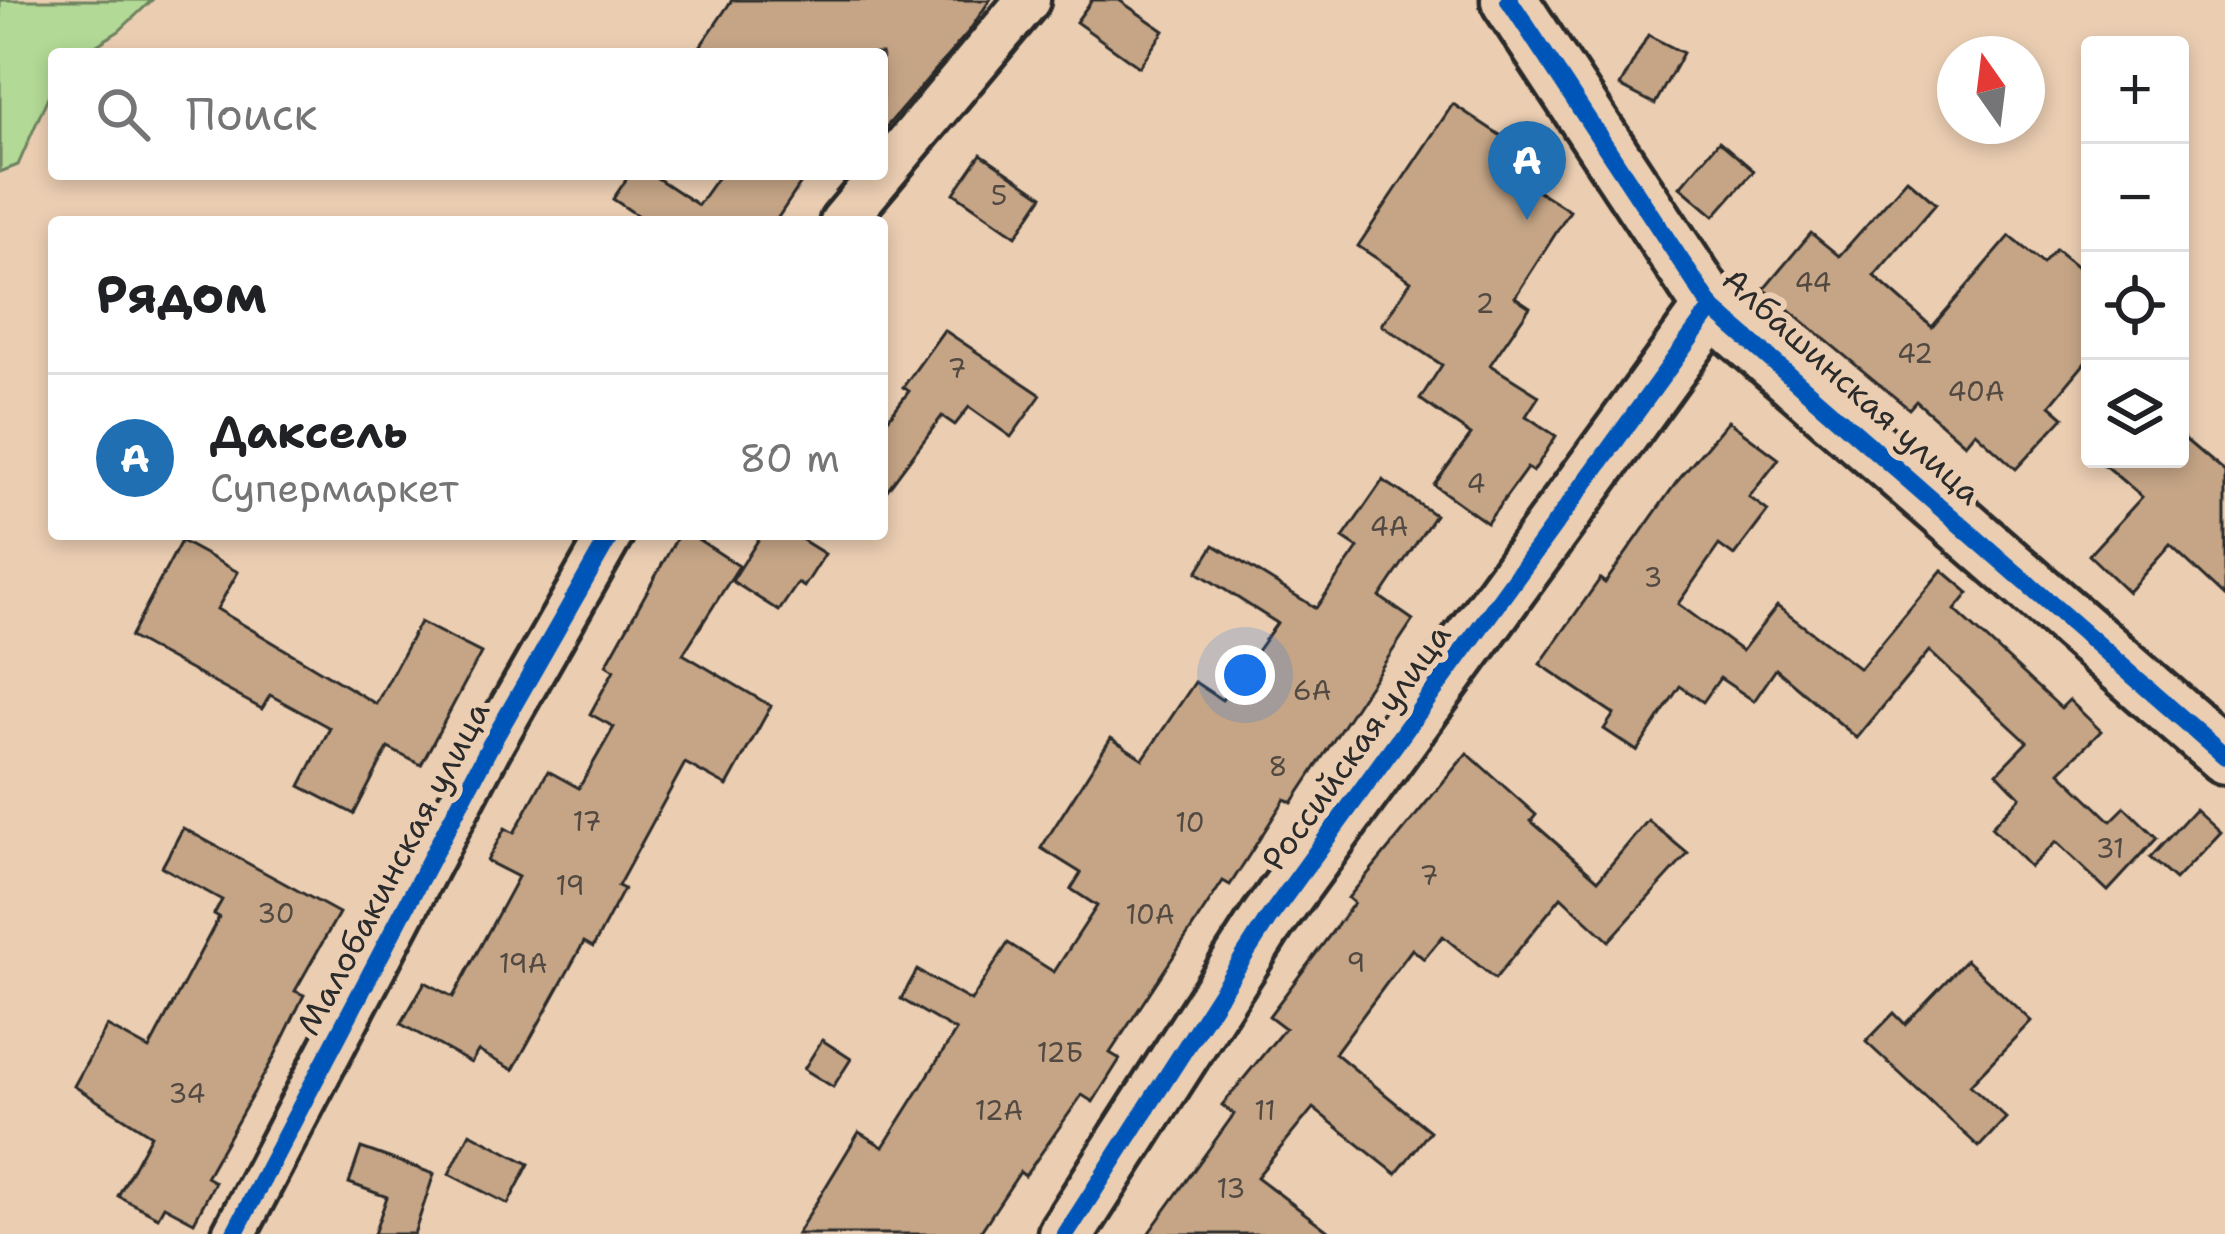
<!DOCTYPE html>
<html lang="ru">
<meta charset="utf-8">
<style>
body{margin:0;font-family:"Shantell Sans",sans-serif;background:#f6f6f6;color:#202124}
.controls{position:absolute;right:36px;top:36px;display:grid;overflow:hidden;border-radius:12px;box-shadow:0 6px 18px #0003}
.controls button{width:108px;height:108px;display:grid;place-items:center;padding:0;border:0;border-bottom:3px solid #e0e0e0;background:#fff;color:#202124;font:60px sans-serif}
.compass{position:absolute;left:1937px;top:36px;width:108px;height:108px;border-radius:50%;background:#fff;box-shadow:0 6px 18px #0003;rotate:346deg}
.you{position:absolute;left:1245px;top:675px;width:42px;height:42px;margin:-30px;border:9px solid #fff;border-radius:50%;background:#1a73e8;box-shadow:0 0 0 18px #1a73e833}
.badge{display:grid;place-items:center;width:78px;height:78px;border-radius:50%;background:#1f6fb2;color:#fff;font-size:39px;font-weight:700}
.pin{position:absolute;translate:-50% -99px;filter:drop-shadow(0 3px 6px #0008)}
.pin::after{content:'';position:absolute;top:63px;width:42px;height:36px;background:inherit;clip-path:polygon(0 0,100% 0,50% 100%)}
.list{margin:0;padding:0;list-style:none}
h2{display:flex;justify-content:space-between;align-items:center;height:156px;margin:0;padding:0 48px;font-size:51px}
h2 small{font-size:39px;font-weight:400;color:#757577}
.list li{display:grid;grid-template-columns:78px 1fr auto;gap:36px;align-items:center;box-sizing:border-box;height:168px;padding:0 48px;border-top:3px solid #e0e0e0}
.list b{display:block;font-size:45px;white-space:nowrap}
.list p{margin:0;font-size:39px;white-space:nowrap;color:#757577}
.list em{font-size:39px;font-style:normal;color:#757577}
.icon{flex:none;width:66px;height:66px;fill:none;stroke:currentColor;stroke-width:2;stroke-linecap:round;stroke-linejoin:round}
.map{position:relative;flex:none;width:2225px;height:1234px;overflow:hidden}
.search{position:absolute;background:#fff;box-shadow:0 6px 18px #0003;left:48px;top:48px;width:840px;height:132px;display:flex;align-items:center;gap:30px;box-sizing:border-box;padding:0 42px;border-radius:12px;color:#757577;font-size:45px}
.panel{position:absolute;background:#fff;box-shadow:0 6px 18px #0003;left:48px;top:216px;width:840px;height:324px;border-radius:12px}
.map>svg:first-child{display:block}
.green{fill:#b2d995;stroke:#6e8260;stroke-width:3}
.building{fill:#c5a586;stroke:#2b2b2b;stroke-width:3}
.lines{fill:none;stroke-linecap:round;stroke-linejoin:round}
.minor-casing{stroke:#2b2b2b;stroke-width:51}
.tertiary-casing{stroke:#2b2b2b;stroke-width:63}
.minor{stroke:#ebceb2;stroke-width:42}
.tertiary{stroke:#ebceb2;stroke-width:54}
.cycleway-casing{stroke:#ebceb2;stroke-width:26}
.cycleway{stroke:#0057b8;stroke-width:18}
.labels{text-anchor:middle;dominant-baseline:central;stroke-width:12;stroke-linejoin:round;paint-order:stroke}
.number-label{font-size:27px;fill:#524a42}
.street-label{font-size:33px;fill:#2b2b2b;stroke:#ebceb2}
</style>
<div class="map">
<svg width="2225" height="1234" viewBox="0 0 2225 1234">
<rect width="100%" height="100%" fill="#ebceb2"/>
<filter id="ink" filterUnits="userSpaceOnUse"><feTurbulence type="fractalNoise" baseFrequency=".00833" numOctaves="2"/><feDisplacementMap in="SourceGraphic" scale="24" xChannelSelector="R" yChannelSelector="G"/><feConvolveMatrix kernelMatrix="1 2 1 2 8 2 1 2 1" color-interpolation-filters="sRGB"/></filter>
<g filter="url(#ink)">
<polygon class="green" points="0,0 152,0 119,31 83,54 54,54 54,83 18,165 0,172"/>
<g class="building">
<polygon points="732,0 990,0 969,31 882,132 882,54 695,54"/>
<polygon points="1092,0 1119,0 1164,31 1139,67 1076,22"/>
<polygon points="1648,35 1683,53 1655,104 1620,86"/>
<polygon points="1453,104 1527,153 1512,174 1570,211 1515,297 1530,307 1490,365 1539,396 1526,416 1556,436 1533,472 1527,468 1487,523 1434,485 1471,435 1420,399 1442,365 1382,325 1411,281 1358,246"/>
<polygon points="1719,141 1754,171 1714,216 1680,187"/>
<polygon points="981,154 1043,196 1016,236 954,193"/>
<polygon points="630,174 651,174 698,205 720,174 807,174 775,222 647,222 613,199"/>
<polygon points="1907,179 1936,204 1874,276 1932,327 2010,236 2043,264 2056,249 2090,277 2090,357 2050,405 2064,417 2016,469 1975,432 1965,444 1916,401 1909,409 1764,289 1811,233 1839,256"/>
<polygon points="944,330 1041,395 1011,437 969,407 955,425 942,416 882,497 882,427 909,391 903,387"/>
<polygon points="1728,421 1779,459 1749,497 1768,511 1734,556 1719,545 1678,604 1742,651 1777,606 1860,669 1942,570 1969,593 1955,610 2061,708 2069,700 2101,731 2060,772 2111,821 2125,807 2157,838 2108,891 2056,842 2030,867 1991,827 2020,797 1997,773 2027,742 1929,651 1857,738 1776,669 1754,701 1720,678 1703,702 1680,686 1637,751 1604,729 1614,714 1540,664 1600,579 1605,583 1676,483"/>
<polygon points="2180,435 2225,473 2225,596 2170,545 2128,592 2089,555 2142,497 2097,459 2180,459"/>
<polygon points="1383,480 1435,515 1380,597 1413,620 1292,803 1285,799 1230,885 1223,881 1110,1053 1120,1059 1093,1102 1082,1095 1025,1176 1020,1172 979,1234 797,1234 859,1132 883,1147 956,1031 901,999 917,970 971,1001 1008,943 1054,972 1097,906 1071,889 1081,873 1041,848 1111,738 1143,759 1195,682 1222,700 1277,623 1197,572 1214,545 1316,608 1358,548 1343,538"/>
<polygon points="679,534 690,534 739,566 683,654 771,706 727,786 685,763 618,886 624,889 593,947 584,942 513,1070 478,1051 471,1063 401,1024 425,982 453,997 518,877 487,861 505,828 514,833 548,771 579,788 614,727 590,714 614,670 606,665"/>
<polygon points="762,534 793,534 825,554 804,587 798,583 779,611 732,581"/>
<polygon points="181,541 238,572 217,609 376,704 420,622 481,653 421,765 388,748 354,814 300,786 330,728 270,695 262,709 130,637"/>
<polygon points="1467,753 1536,815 1531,821 1598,880 1648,820 1688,854 1609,941 1561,897 1495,979 1443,936 1424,959 1412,949 1335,1053 1430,1131 1396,1174 1313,1108 1257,1177 1332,1234 1148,1234 1234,1114 1222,1105 1285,1028 1269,1016 1354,903 1348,898"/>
<polygon points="2195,809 2220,832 2175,880 2150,858"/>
<polygon points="183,828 339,913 295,991 304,995 275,1055 206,1177 215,1182 194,1222 164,1206 158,1217 118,1196 151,1135 74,1086 107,1026 149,1049 219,917 214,914 222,900 162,867"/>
<polygon points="1966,960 2031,1021 1970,1085 2006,1118 1979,1147 1866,1042 1894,1013 1905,1024"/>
<polygon points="822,1040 851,1059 833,1087 804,1069"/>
<polygon points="470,1133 529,1164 508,1204 449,1174"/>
<polygon points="361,1148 434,1174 414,1234 374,1234 387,1197 349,1183"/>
</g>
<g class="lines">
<defs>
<g id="minor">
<polyline points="842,222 1028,0"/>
<polyline points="234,1234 490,746 611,534"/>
</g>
<g id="tertiary">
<polyline points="1509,0 1712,308 2225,756"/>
<polyline points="1066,1234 1268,919 1712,308"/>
</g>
</defs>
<use href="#minor" class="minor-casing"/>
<use href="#tertiary" class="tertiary-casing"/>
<use href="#minor" class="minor"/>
<use href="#tertiary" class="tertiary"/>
<defs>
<g id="cycleway">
<polyline points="1509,0 1712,308 2225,756"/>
<polyline points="234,1234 490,746 611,534"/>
<polyline points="1066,1234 1268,919 1712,308"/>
</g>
</defs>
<use href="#cycleway" class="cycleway-casing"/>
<use href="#cycleway" class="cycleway"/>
</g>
</g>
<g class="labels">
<g class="number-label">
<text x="999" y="195">5</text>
<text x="1813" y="282">44</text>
<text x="1485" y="303">2</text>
<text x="1915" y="353">42</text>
<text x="957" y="368">7</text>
<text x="1976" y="391">40А</text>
<text x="1476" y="483">4</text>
<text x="1389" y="526">4А</text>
<text x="1653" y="577">3</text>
<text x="1312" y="690">6А</text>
<text x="1278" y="766">8</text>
<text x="587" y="821">17</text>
<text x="1190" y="822">10</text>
<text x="2110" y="848">31</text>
<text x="1429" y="875">7</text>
<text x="570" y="885">19</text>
<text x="276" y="913">30</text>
<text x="1150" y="914">10А</text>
<text x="1356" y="962">9</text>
<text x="523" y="963">19А</text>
<text x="1060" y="1052">12Б</text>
<text x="187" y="1093">34</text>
<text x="999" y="1110">12А</text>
<text x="1265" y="1110">11</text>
<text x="1231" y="1188">13</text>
</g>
<g class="street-label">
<text transform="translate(1852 386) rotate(42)">Албашинская улица</text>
<text transform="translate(1356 747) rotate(-54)">Российская улица</text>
<text transform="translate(393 868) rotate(-62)">Малобакинская улица</text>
</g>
</g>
</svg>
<div class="controls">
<button>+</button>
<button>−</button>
<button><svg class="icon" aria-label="locate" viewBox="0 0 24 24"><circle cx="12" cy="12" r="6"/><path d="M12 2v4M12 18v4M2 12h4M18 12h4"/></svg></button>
<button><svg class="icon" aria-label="layers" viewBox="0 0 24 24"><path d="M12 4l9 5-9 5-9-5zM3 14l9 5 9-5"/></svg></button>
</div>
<svg class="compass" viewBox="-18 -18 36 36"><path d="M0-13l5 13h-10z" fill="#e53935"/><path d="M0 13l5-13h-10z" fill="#757577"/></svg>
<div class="you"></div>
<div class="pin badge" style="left:1527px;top:220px">A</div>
<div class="search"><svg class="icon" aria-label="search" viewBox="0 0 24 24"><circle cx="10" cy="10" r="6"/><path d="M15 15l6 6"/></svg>Поиск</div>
<section class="panel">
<h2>Рядом<small></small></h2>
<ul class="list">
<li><span class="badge">A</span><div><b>Даксель</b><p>Супермаркет</p></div><em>80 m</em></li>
</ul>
</section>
</div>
